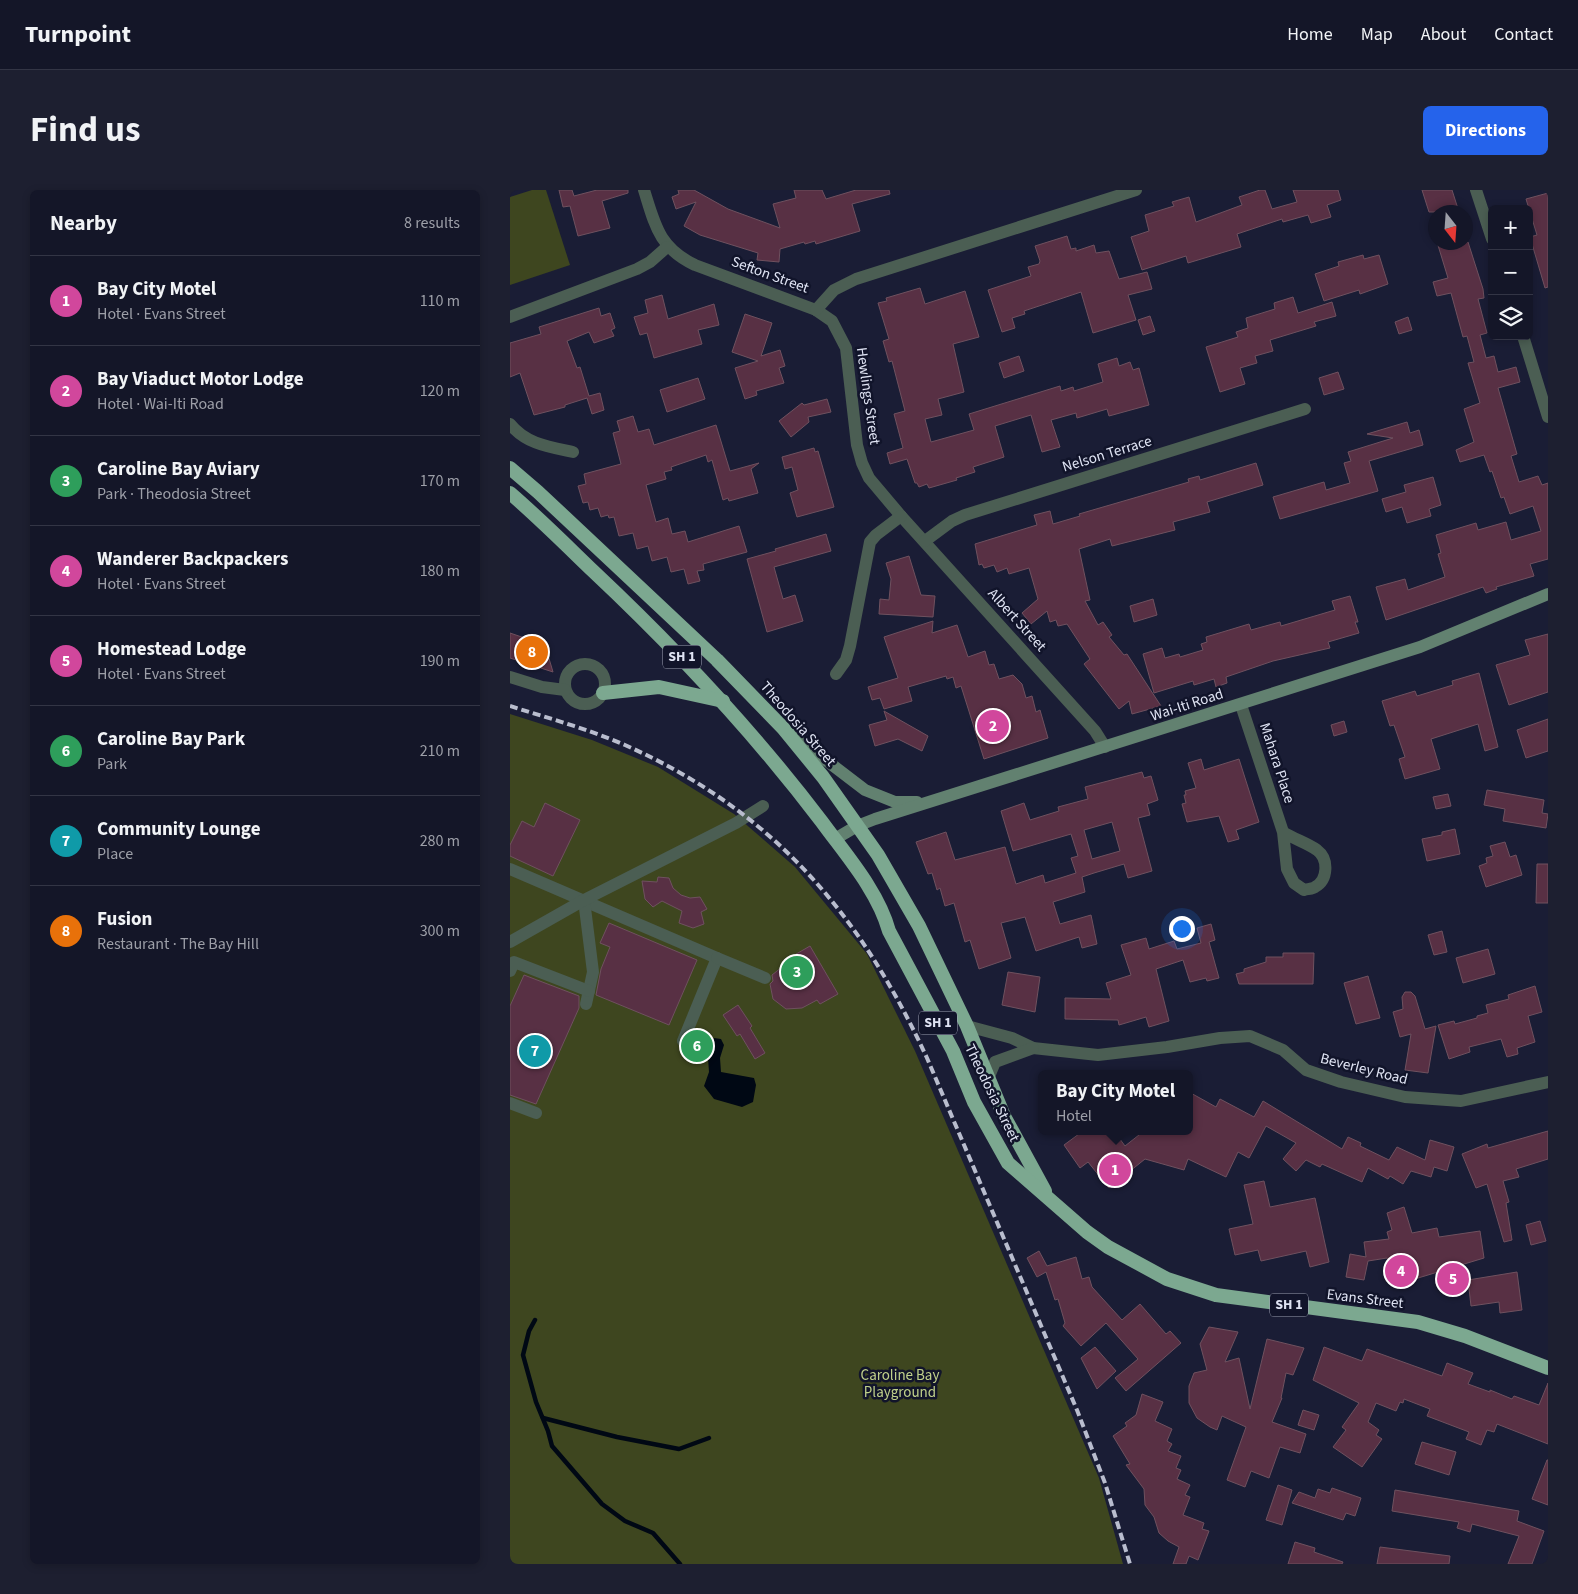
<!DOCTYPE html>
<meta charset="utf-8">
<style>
body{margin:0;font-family:"Source Sans 3",sans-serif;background:#1d1f30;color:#f1f3f6}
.controls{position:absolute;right:15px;top:15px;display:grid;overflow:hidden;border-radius:8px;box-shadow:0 2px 8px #0003}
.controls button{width:45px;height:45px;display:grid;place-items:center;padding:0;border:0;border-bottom:1px solid #333545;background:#141628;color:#f1f3f6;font:25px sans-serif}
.compass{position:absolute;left:918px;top:15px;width:45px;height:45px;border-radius:50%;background:#141628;box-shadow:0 2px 8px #0003;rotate:163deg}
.you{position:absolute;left:671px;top:738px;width:18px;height:18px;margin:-12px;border:4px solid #fff;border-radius:50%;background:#1a73e8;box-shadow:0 0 0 8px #1a73e833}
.badge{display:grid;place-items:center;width:32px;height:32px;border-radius:50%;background:#2563eb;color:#fff;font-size:16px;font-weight:700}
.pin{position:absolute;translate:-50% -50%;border:2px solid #fff;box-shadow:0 1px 5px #0006}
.popup{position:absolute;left:528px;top:880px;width:155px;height:65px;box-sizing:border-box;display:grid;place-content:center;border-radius:8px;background:#141628;filter:drop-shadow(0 1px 4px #0005);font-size:16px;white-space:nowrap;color:#9d9fa8}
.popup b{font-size:19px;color:#f1f3f6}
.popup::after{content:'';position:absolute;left:50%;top:100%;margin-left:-10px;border:10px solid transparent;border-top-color:#141628}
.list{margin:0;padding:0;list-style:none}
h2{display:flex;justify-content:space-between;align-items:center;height:65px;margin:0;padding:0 20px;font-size:21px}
h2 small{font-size:16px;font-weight:400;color:#9d9fa8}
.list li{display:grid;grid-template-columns:32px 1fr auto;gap:15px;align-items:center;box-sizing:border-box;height:90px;padding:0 20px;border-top:1px solid #333545}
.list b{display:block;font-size:19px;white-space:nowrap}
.list p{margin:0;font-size:16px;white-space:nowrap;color:#9d9fa8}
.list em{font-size:16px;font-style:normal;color:#9d9fa8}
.icon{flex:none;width:28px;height:28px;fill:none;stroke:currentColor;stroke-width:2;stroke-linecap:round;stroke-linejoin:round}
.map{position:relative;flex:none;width:1038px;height:1374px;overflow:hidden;border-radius:8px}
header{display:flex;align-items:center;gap:30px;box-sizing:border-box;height:70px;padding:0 25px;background:#141628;border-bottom:1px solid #333545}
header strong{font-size:24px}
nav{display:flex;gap:28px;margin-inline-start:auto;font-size:18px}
.intro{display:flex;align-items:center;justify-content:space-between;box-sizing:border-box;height:120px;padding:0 30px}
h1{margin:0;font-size:35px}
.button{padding:12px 22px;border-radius:8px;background:#2563eb;color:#fff;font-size:18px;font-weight:700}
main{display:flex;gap:30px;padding:0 30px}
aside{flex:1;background:#141628;border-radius:8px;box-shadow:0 2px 8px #0003}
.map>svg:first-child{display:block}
.green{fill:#3e461f}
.water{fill:#000814}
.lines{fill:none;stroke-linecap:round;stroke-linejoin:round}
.stream{stroke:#000814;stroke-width:4.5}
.building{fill:#583044;stroke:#6f515f;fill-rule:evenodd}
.pedestrian{stroke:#4b5e53;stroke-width:12}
.minor{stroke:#4b5e53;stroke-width:12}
.secondary{stroke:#628170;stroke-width:12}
.trunk{stroke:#7ca890;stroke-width:14}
.rail{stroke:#b9bdce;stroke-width:4;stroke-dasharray:8 4;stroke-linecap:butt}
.labels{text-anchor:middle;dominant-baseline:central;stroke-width:5;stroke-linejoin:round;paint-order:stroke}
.shield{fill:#11142a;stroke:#a1a5b7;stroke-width:1}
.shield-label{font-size:14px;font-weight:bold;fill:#dfe3f3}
.street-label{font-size:15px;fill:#dfe3f3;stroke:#11142a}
.park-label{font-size:15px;fill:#c0d18a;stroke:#11142a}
</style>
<header>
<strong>Turnpoint</strong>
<nav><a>Home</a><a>Map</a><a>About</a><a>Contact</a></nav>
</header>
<div class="intro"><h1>Find us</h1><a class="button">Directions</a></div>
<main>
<aside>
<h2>Nearby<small>8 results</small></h2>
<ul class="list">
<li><span class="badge" style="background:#d1479c">1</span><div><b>Bay City Motel</b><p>Hotel · Evans Street</p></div><em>110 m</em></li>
<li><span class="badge" style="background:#d1479c">2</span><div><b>Bay Viaduct Motor Lodge</b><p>Hotel · Wai-Iti Road</p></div><em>120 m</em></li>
<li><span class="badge" style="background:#2e9e5b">3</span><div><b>Caroline Bay Aviary</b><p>Park · Theodosia Street</p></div><em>170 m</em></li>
<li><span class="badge" style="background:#d1479c">4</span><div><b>Wanderer Backpackers</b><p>Hotel · Evans Street</p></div><em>180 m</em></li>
<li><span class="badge" style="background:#d1479c">5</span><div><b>Homestead Lodge</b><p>Hotel · Evans Street</p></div><em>190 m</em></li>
<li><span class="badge" style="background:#2e9e5b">6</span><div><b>Caroline Bay Park</b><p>Park</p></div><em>210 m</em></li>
<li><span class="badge" style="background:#0f9aa8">7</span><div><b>Community Lounge</b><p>Place</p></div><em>280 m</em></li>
<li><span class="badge" style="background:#e8710a">8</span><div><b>Fusion</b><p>Restaurant · The Bay Hill</p></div><em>300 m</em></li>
</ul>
</aside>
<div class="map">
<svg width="1038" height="1374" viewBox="0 0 1038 1374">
<rect width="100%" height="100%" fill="#1a1d35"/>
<g class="green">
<polygon points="22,0 36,0 60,75 0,95 0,7"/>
<polygon points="0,524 82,550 148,577 224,624 285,677 357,764 405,861 589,1288 613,1374 0,1374"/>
</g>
<polygon class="water" points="204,848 211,849 214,855 210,868 211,882 244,888 246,895 243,912 232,917 204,909 194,896 199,882 198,868 203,863 201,851"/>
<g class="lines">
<g class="stream">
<polyline points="25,1130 19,1141 13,1165 26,1212 38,1241 42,1256 92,1314 115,1331 143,1343 170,1374"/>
<polyline points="33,1228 107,1247 169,1259 199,1248"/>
</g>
</g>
<g class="building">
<polygon points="49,0 62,0 64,6 87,0 118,0 118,3 92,11 100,38 68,46 60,16 53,17"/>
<polygon points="168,0 184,0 218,19 270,38 263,14 286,8 284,0 312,0 316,9 346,0 379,0 380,4 342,14 350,41 306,54 305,51 295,54 294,52 270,59 269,72 247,70 248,63 190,45 174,36 186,12 166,19 162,7 169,4"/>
<polygon points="750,0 755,0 762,19 787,12 783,0 828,0 831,10 817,15 821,27 801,33 798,25 773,32 772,29 727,44 731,57 678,73 676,66 632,80 621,47 639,41 635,25 664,16 662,12 679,7 686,32 732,15 729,7"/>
<polygon points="912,0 942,0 949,22 919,22"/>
<polygon points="1038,3 1038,97 1035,98 1020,47 1027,45 1016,9"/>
<polygon points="557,46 561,59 566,58 566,61 584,55 586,63 599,61 609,89 637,82 642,99 618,105 626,130 583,143 571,102 514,121 515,124 502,128 505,138 492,142 478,100 521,86 518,77 529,74 530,71 525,56"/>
<polygon points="927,52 958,52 973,99 974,108 968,109 977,143 970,145 976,168 984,166 988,182 1006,177 1010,192 988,198 1007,264 1001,266 1009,292 1028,286 1032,295 1038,293 1038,369 1020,374 1024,386 986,397 987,399 976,403 973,397 876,430 866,397 895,389 898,400 935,387 928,364 931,363 926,345 966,333 968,340 996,332 1001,350 1031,341 1023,316 1000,324 994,307 991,308 982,281 980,282 974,265 950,272 946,260 964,252 954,219 970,213 958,173 964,172 957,146 953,147 941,103 927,106 923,92 938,88"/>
<polygon points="853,65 854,69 869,65 878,94 850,104 849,100 814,111 805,84 829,76 828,72"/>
<polygon points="410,98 415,114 455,101 469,147 443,154 454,202 428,209 432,225 415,229 421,252 464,240 459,224 550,196 551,201 563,197 564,201 593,192 588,174 607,168 609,176 620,172 623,180 629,178 639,215 599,226 597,219 567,228 566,223 541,230 550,257 532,262 521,225 485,236 494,267 463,277 465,282 446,288 447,290 419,298 417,294 409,297 407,293 405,293 397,269 380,274 377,263 393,258 384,224 395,221 382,171 379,172 373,151 379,149 368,113 377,111 376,108"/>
<polygon points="152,105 158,129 204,114 209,135 188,140 192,154 144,168 137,143 130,145 124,127 138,123 135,110"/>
<polygon points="783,107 788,123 822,112 826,126 804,132 806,136 760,150 763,161 745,166 747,173 730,178 735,194 710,202 696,157 728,147 726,142 738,138 736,128 765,119 764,113"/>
<polygon points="89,118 91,126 100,123 105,138 101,140 104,146 84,153 79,142 57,151 67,178 70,177 79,206 90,203 94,220 82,224 77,208 55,215 55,217 24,225 10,183 0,187 0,153 31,144 29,137"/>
<polygon points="235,124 262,133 251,166 270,160 275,176 269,178 274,193 246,201 247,205 235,209 225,178 248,171 222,162"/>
<polygon points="640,126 645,141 633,145 628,130"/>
<polygon points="898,127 902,140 889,144 885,132"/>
<polygon points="509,166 514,181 494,188 489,173"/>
<polygon points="828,182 834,199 814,205 809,188"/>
<polygon points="188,188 195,209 157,222 150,200"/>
<polygon points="317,209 321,222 298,227 299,232 281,247 269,231 292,213 294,215"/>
<polygon points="123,226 128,242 139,239 144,255 206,235 220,281 249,273 241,279 248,303 219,311 218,308 213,310 202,270 198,272 196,265 161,277 162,280 154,282 156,289 136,295 146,332 158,328 162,344 175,341 178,352 229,336 237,362 193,374 194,380 187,381 190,391 178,394 174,379 161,382 157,367 142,371 138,356 127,359 123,343 109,346 104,327 99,328 98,325 91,327 88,318 80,320 78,312 73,313 68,296 76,294 74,284 111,274 103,243 110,241 107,231"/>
<polygon points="897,232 900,243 909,240 913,255 859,271 868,301 770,329 763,307 814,292 816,300 840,293 834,273 841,271 838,262 883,248 857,244"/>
<polygon points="304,258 305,262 308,261 324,317 287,327 280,303 288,300 282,277 275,279 272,267"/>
<polygon points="746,273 753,295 697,312 700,322 663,332 665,340 602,356 600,349 569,359 580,410 575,411 588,435 593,432 602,445 599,447 614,465 617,464 651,516 622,524 619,511 609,519 574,474 580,469 557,434 548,436 546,430 540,432 537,421 521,434 512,423 528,409 519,378 499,384 497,378 487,382 484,375 474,378 472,374 469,375 465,354 527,335 524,325 540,321 543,334 570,326 569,324 679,292 678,289 689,286 690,290"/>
<polygon points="923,287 931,315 919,319 921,326 897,333 892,317 876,322 872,309 896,302 894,295"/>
<polygon points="316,344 321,361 264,377 273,409 285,405 293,431 257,442 237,369 266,361 265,359"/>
<polygon points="399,366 411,405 425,406 423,427 369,424 370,409 379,410 381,389 376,373"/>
<polygon points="840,406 848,432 845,432 849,443 818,452 820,458 763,471 716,487 717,493 706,497 704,489 684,495 683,491 644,503 633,464 652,458 655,468 669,464 670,467 693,460 691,454 697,452 696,447 739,434 741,440 770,432 771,436 825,420 822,411"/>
<polygon points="643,409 647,425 624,432 620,416"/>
<polygon points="423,431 422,443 447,435 458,467 475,461 479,475 484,474 489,489 503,485 512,494 516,508 522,506 526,522 530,520 538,548 474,569 451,496 446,498 443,487 437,489 436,486 398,497 402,511 374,519 370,508 362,510 358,497 388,488 374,447"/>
<polygon points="0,443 35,455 43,482 0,468"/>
<polygon points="1038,444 1038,502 999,515 986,475 1020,465 1015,450"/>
<polygon points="969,483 988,557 975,561 968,534 921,549 930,579 895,589 889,569 895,567 884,535 880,536 872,511 905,501 907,506 943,495 942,491"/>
<polygon points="374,521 418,546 412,561 388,549 365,556 359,535 377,530"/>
<polygon points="1038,529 1038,561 1016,568 1007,540"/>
<polygon points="834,531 837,542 824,546 821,535"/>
<polygon points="691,569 694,580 729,569 749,632 726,640 729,649 718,652 709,626 677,632 672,614 676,613 674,605 676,605 675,601 686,598 678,573"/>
<path d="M 632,582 L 634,588 L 641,586 L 648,610 L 637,614 L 640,625 L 628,628 L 642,681 L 618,688 L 614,674 L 584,683 L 572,687 L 575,702 L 543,712 L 550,734 L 581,725 L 587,754 L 572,758 L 569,747 L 526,761 L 515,727 L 491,733 L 501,768 L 469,779 L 460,750 L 455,752 L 444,713 L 435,716 L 430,698 L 427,700 L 422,683 L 418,684 L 406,652 L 436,642 L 445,670 L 495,657 L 506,694 L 533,685 L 535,693 L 566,683 L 561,668 L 568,666 L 561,644 L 503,661 L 491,621 L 514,613 L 520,630 L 549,621 L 548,617 L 578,609 L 575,597 ZM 602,632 L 610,661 L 582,669 L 574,640 Z"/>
<polygon points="977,600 1034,610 1032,623 1038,624 1036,638 993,631 995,619 974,615"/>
<polygon points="938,604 941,616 926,619 923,607"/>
<polygon points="35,613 70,630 43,686 0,666 0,655 12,631 24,637"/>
<polygon points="945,639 950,664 917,671 912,649 932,645 932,642"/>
<polygon points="995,652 1000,667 1006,665 1012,685 976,697 969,676 977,673 976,668 983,666 980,656"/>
<polygon points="1027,674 1038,674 1038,713 1026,713"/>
<polygon points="148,687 159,688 163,698 171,705 180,708 190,707 197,719 191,722 194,734 183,738 169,733 172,721 152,711 143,717 135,709 132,691 147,692"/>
<polygon points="99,733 187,770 159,835 86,805 91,779 100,757 90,753"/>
<polygon points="701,734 705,750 699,752 709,788 697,791 696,788 680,792 673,770 646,779 659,831 639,837 636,827 609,835 608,830 555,829 555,808 601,809 596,793 621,785 611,755 636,748 639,759 664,751 667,759 691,753 687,738"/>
<polygon points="932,741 937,762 924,765 918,745"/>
<polygon points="300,756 328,804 310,814 307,810 292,818 276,819 263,809 260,794 263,791 262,785 282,769 281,767"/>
<polygon points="978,759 985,784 953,793 946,768"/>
<polygon points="773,763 804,763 803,794 729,794 726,784 734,782 734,779 756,772 756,767 773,767"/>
<polygon points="498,782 530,787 525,822 492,815"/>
<polygon points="14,785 69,806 69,818 26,914 0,905 0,816"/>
<polygon points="858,786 870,828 846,834 834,793"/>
<polygon points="1025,796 1032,822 1018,826 1025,852 1007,858 1008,864 997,867 991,849 959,857 960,862 939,869 928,835 944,831 945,834 967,828 967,826 978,823 976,815 999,809 998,805"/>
<polygon points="895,802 901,802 905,806 915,839 926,836 918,883 895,880 901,844 890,847 883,822 893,819 892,807"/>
<polygon points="228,815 242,836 240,838 255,863 245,869 230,844 227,846 213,825"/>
<polygon points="679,902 706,917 710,909 744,927 753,911 832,959 838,947 851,953 850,956 879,970 887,957 915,970 920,950 944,957 937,981 924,977 921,987 901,981 893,994 880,986 878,989 858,978 852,992 812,974 810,977 796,970 786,981 773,969 786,953 756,936 739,968 728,962 716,987 678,969 674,980 635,969 599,998 578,972 570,978 554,955 573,941 604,941 615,956 634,941 679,941"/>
<polygon points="1038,941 1038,969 1006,979 1009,987 993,991 999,1012 996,1013 1002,1050 994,1052 977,994 966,998 952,964 977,954 978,958"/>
<polygon points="754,991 760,1017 805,1008 819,1072 800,1077 796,1061 751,1071 748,1060 725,1065 719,1039 743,1034 734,995"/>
<polygon points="894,1017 902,1043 927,1038 929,1047 970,1041 974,1068 885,1095 877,1068 858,1071 854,1090 836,1087 840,1064 856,1067 854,1052 879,1049 877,1042 882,1040 877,1023"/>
<polygon points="1030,1031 1036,1051 1021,1055 1016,1035"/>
<polygon points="529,1061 537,1076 566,1067 572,1089 579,1087 582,1097 612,1130 630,1114 656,1144 660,1141 671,1153 616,1201 605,1188 628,1169 596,1133 571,1156 553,1136 555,1133 548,1109 545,1110 536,1082 527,1087 517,1068"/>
<polygon points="1007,1082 1012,1120 990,1123 989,1112 961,1116 958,1090"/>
<polygon points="699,1137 728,1142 715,1172 729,1168 740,1219 757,1149 794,1158 783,1185 776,1183 771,1208 772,1208 762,1232 796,1244 790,1263 770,1257 759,1288 741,1281 735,1297 717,1290 736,1237 712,1226 707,1240 700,1237 687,1228 679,1213 679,1196 684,1183 697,1180 690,1154"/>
<polygon points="585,1157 606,1181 587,1199 571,1168"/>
<polygon points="814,1157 852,1171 857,1159 932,1186 937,1173 963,1183 958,1194 980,1202 980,1200 1002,1209 1004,1206 1029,1215 1038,1193 1038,1254 987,1234 984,1242 977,1240 971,1255 956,1249 959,1242 917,1226 920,1219 894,1209 893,1213 890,1212 886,1221 866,1213 858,1232 869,1240 866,1245 872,1249 852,1277 823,1257 836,1240 832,1237 849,1213 803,1190"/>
<polygon points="632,1204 653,1212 645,1231 662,1239 657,1251 662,1254 658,1261 671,1266 666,1278 671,1280 667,1289 680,1295 675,1305 680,1307 673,1325 694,1333 692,1339 699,1341 688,1370 679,1366 676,1374 663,1374 669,1357 658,1351 649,1343 644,1327 635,1315 634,1299 616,1275 620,1274 603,1246 617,1236 615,1233 626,1225"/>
<polygon points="793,1220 809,1225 804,1240 788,1235"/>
<polygon points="912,1252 946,1262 939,1285 905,1274"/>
<polygon points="1037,1270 1038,1270 1038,1315 1022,1309"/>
<polygon points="768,1295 782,1300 772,1335 756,1330"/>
<polygon points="822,1298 851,1308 845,1326 836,1323 833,1330 782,1313 789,1302 805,1308 808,1299 820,1303"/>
<polygon points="885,1300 1009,1321 1007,1331 1034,1341 1022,1374 998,1374 1009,1346 962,1334 960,1342 947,1338 949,1332 882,1321"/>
<polygon points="785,1352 805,1358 804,1362 833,1372 832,1374 778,1374"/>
<polygon points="870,1357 940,1366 939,1374 867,1374"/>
</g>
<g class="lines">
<g class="pedestrian">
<polyline points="0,679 207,768 173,851"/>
<polyline points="74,710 83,782 76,814"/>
<polyline points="0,752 74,710 226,633 253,616"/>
<polyline points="207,768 255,788"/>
<polyline points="0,781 4,772 79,801"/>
<polyline points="0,913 26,923"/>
</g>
<g class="minor">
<path d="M 134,0 C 145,35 149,58 185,75 L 306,120 L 322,131 L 336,158 L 347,255 L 352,273 L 359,288 L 391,326 L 585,541 L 595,557"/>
<polyline points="966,0 982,49"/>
<polyline points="306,120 324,100 346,89 626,0"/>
<polyline points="0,127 127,79 140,72 157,57"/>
<polyline points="1013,146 1038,227"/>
<path d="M 0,234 C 16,254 39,257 63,262"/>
<polyline points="415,351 442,331 455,325 795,219"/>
<circle cx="75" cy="494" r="20"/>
<polyline points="326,484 336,470 340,456 360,352 366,345 391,326"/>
<polyline points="0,487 32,497 55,500"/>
<path d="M 731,515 L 773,642 L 777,679 L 784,693 L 794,700 C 797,699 803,699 805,697 C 818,690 819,669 807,660 C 797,653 784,649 773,642"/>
<polyline points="457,836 502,848 523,858 588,865 657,857 710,848 740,846 773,860 796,880 831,892 895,907 951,911 1038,892"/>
<polyline points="478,889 485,872 523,858"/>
</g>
<g class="secondary">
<polyline points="283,545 355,600 385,612 407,612"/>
<polyline points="325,649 347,636 365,629 910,457 1038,404"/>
</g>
<g class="trunk">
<polyline points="0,278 28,302 207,470 273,538 313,587 368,665 409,736 457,836 494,926 535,1001"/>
<path d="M 0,303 C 29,328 55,354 83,381 C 166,459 243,541 312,632 C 336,665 368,701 379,741 L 443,861 L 464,912 L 498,973 L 577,1042 L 598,1057 L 657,1089 L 706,1105 L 908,1132 L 955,1146 L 1038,1178"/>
<polyline points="93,503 149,497 213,511"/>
</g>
<path class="rail" d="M 0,516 C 38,528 78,539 115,555 C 263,621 350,723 417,868 L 567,1220 L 595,1293 L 620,1374"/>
</g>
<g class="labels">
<g class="shield">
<rect x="153" y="455.5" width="38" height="23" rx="4"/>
<rect x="409" y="821.5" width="38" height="23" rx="4"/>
<rect x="760" y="1103.5" width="38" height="23" rx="4"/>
</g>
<g class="shield-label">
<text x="172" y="467">SH 1</text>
<text x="428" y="833">SH 1</text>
<text x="779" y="1115">SH 1</text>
</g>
<g class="street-label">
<text transform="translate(260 85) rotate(20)">Sefton Street</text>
<text transform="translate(358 206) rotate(82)">Hewlings Street</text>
<text transform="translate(597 264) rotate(-17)">Nelson Terrace</text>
<text transform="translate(507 430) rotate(48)">Albert Street</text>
<text transform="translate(677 515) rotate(-18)">Wai-Iti Road</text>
<text transform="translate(288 534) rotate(49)">Theodosia Street</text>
<text transform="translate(767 573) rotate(72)">Mahara Place</text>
<text transform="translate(854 879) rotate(14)">Beverley Road</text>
<text transform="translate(482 903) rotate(64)">Theodosia Street</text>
<text transform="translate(855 1109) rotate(7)">Evans Street</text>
</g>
<g class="park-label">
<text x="390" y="1185">Caroline Bay<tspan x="390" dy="17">Playground</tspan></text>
</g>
</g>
</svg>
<div class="controls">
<button>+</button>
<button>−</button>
<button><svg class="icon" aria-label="layers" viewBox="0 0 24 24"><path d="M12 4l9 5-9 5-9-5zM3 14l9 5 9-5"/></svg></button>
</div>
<svg class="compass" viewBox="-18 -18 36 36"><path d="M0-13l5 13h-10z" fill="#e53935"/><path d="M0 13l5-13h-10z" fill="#9d9fa8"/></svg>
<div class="you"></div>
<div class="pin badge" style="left:605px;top:980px;background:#d1479c">1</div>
<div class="popup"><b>Bay City Motel</b>Hotel</div>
<div class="pin badge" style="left:483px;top:536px;background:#d1479c">2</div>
<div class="pin badge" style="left:287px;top:782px;background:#2e9e5b">3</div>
<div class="pin badge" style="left:891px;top:1081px;background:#d1479c">4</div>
<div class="pin badge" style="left:943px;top:1089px;background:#d1479c">5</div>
<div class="pin badge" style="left:187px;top:856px;background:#2e9e5b">6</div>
<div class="pin badge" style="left:25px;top:861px;background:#0f9aa8">7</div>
<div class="pin badge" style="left:22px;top:462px;background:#e8710a">8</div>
</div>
</main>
